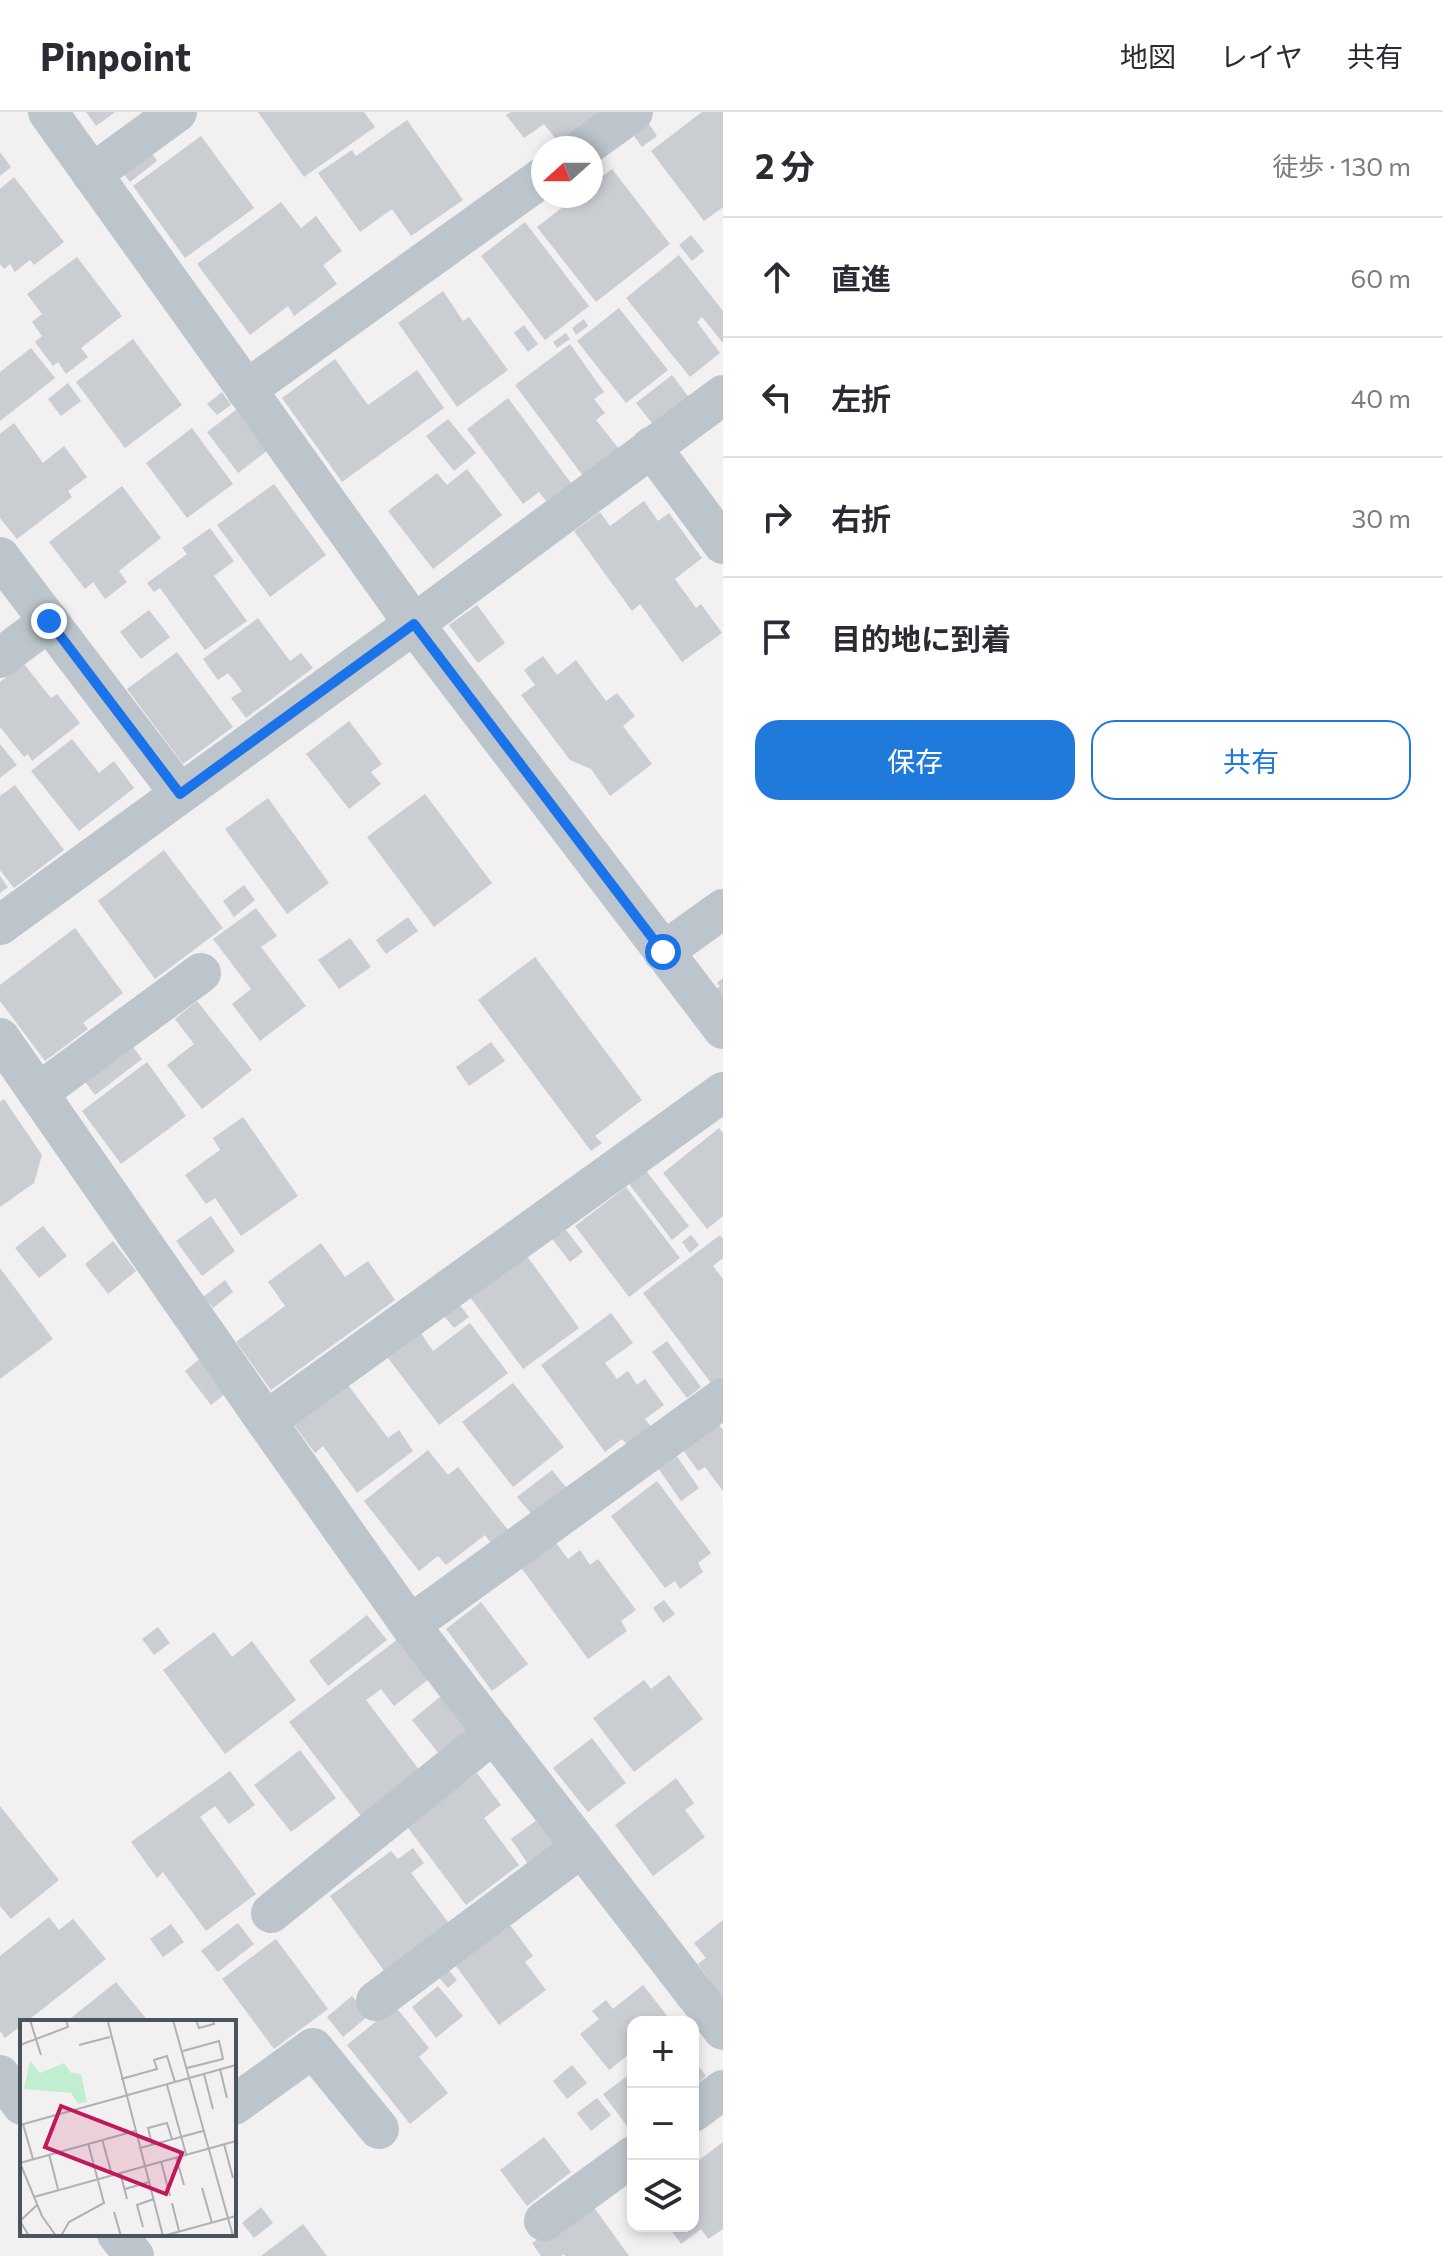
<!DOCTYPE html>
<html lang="ja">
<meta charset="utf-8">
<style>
body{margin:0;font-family:Commissioner,"Noto Sans JP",sans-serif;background:#f2f2f3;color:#2b2b33}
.controls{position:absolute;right:24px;bottom:24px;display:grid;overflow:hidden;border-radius:16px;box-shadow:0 4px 12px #0003}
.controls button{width:72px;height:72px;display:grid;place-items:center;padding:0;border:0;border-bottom:2px solid #e1e1e2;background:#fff;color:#2b2b33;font:40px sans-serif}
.compass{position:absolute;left:531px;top:24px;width:72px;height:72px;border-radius:50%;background:#fff;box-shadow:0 4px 12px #0003;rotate:249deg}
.stop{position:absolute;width:24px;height:24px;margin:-18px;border:6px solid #1a73e8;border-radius:50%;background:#fff}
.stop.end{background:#1a73e8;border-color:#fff;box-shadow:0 2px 8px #0008}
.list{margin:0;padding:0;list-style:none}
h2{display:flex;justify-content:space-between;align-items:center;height:104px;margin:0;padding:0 32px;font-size:34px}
h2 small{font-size:26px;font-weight:400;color:#7c7c81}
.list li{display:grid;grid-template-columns:52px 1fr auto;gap:24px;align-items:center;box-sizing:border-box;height:120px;padding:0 32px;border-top:2px solid #e1e1e2}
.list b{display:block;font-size:30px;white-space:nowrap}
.list em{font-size:26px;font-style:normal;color:#7c7c81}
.actions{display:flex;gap:16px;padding:24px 32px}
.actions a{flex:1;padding:18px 0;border:2px solid #207adc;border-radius:24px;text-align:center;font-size:28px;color:#207adc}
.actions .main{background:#207adc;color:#fff}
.icon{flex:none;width:44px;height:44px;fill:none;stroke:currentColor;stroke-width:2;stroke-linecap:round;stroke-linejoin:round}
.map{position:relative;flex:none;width:723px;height:2144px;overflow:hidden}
header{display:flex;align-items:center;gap:48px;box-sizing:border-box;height:112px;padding:0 40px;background:#fff;border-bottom:2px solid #e1e1e2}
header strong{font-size:38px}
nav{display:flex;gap:44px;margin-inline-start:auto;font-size:28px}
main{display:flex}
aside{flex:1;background:#fff}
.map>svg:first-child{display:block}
.building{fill:#cacdd2}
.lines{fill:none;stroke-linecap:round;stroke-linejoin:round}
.street{stroke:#bcc5cc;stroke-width:40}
.route{stroke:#1a73e8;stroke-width:10}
.inset-road{fill:none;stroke:#aeb2b5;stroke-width:2}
.view{fill:#c2185b;fill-opacity:0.15;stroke:#c2185b;stroke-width:4}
.inset-edge{fill:none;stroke:#49545d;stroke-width:4}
</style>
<header>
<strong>Pinpoint</strong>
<nav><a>地図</a><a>レイヤ</a><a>共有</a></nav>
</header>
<main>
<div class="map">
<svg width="723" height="2144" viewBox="0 0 723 2144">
<rect width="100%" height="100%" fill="#f2f0f0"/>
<g class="building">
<polygon points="86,0 115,0 96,14"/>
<polygon points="258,0 364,0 375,15 304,65"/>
<polygon points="511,0 611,0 570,36 563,36 544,12 524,26 506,3"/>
<polygon points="702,0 723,0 723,95 704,109 651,39"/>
<polygon points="407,8 463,88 411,124 392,97 360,120 318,61 352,38 356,44"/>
<polygon points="647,9 657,24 642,35 632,21"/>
<polygon points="201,24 254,96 185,146 133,74"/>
<polygon points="0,40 11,55 0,64"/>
<polygon points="151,40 157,49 130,70 123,61"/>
<polygon points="612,57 670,132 596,190 537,115 577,84 591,84 591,73"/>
<polygon points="14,65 64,130 34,153 30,148 15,160 10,152 4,157 0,152 0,77"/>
<polygon points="281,90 301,116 316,104 342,139 323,153 337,172 294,204 288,194 250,223 197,152"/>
<polygon points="525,110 589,194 545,228 481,144"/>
<polygon points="691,123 704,139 692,149 679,133"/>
<polygon points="679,143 723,199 723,231 702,205 697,210 720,241 690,265 626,186"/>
<polygon points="77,145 122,204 81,236 88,245 66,262 58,250 53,254 35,230 42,224 32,210 42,202 27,182"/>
<polygon points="443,179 463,209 469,205 508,258 457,295 398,211"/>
<polygon points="619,196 668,258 626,291 577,229"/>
<polygon points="584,207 588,214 576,223 572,216"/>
<polygon points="524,213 538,232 528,240 514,221"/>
<polygon points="566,221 570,227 557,236 553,230"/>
<polygon points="133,227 182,293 125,336 76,270"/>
<polygon points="570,232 604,280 594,287 605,301 596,308 619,337 583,364 515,273"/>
<polygon points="31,236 55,266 0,309 0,260"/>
<polygon points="335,247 368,293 417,258 444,296 342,370 282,286"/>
<polygon points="672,263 690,287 655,315 636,291"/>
<polygon points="68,271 81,289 61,304 48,287"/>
<polygon points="222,280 231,293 217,303 207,292"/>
<polygon points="508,286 571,371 546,389 539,380 523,392 467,317"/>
<polygon points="237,297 268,338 238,361 207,320"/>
<polygon points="448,307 476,341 454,359 426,324"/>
<polygon points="14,311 43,351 64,334 87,365 68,379 72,385 17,427 0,406 0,322"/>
<polygon points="192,316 233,372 187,406 146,351"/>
<polygon points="467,357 502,403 433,457 388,399 437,361 447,373"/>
<polygon points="274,372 326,443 270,485 217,413"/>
<polygon points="122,374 161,426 119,459 127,470 105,487 93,470 85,477 49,430"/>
<polygon points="644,389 658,409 669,401 702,446 675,467 696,496 701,492 722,521 682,550 640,492 632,499 574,419 600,400 610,414"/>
<polygon points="210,416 234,449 214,464 247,509 205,538 160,476 154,480 147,471 187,442 182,436"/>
<polygon points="477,493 505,531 478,551 449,513"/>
<polygon points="149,498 170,525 141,547 120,520"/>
<polygon points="258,506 290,549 301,541 313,556 246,606 231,586 242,579 228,561 218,568 203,547"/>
<polygon points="177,540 233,615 183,652 127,577"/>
<polygon points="543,544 557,563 576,548 606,589 617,581 635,604 623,614 652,652 610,684 591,657 570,648 521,583 535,573 524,558"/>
<polygon points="24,552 51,586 57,582 80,611 32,649 28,642 24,645 0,615 0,570"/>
<polygon points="349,609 382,652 371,660 381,672 349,697 306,642"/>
<polygon points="72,627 99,661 114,649 134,676 79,719 31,659"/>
<polygon points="0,632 17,653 0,666"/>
<polygon points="15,673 64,738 14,776 0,758 0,684"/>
<polygon points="425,682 492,771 434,815 367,725"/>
<polygon points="268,686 329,771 287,802 225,717"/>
<polygon points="164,738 223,816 155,867 98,789"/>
<polygon points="0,764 8,775 0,781"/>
<polygon points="244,773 255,788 234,805 223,789"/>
<polygon points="256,796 277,824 261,835 306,894 260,929 232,892 251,877 213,827"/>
<polygon points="408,805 418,819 386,842 376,828"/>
<polygon points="75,816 123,881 83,911 88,917 45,949 0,889 0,873"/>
<polygon points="350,826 371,855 339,877 318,848"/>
<polygon points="535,845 642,988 595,1024 602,1031 591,1039 478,888"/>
<polygon points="723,866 723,889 714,878 720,874 717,871"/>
<polygon points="197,889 252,958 202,997 167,953 194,932 175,907"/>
<polygon points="491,930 505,949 469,974 456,955"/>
<polygon points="130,931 142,947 95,983 83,967"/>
<polygon points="147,950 186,1004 121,1052 82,999"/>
<polygon points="4,987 42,1043 34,1071 0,1095 0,990"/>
<polygon points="243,1005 298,1084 241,1124 215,1086 206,1092 185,1063 220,1038 213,1026"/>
<polygon points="719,1016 723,1021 723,1104 707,1117 663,1061"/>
<polygon points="643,1055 689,1114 672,1128 626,1068"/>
<polygon points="626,1075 680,1146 629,1185 575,1114"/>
<polygon points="211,1104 235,1139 202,1164 176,1129"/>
<polygon points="43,1114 67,1144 39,1166 15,1136"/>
<polygon points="563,1114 583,1140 570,1150 550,1124"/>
<polygon points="691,1123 699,1133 690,1141 682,1130"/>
<polygon points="720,1123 723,1127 723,1146 713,1154 723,1167 723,1268 714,1275 643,1181"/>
<polygon points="113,1129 136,1159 108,1182 85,1152"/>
<polygon points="321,1131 345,1165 368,1149 395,1188 271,1278 236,1230 285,1194 268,1170"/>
<polygon points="527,1144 579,1216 523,1257 470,1185"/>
<polygon points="0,1156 53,1227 0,1267"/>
<polygon points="225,1168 233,1180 213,1196 203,1185"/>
<polygon points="459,1192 469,1205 454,1216 444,1204"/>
<polygon points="611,1201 633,1231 605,1251 617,1267 628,1259 637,1273 645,1267 664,1293 645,1307 652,1316 628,1334 622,1327 605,1340 541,1253"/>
<polygon points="470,1211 508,1261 439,1313 388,1246 421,1221 433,1239"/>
<polygon points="667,1229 701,1275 687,1286 652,1240"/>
<polygon points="203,1244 229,1279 211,1293 185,1259"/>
<polygon points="513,1271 564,1335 513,1375 462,1310"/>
<polygon points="348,1273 388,1326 399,1318 413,1339 357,1381 323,1334 315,1341 294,1313"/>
<polygon points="719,1313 723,1318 723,1379 705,1355 698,1359 683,1338"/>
<polygon points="428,1338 448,1363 458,1355 508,1418 491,1431 485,1423 446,1453 438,1444 419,1459 364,1389"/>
<polygon points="676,1343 699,1376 681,1389 658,1356"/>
<polygon points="552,1358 569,1379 534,1405 517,1385"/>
<polygon points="657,1369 711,1441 698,1451 703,1460 680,1477 675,1469 665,1476 611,1404"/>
<polygon points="554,1428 568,1447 580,1438 590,1453 598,1447 636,1498 621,1509 627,1519 588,1547 520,1454"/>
<polygon points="664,1488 675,1502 663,1511 653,1496"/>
<polygon points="481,1490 528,1552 492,1579 446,1517"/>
<polygon points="367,1503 387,1528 328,1574 309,1549"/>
<polygon points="158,1515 170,1531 154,1543 142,1527"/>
<polygon points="214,1520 232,1545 252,1529 296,1588 225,1642 163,1558"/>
<polygon points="398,1527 429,1567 394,1594 381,1577 366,1588 420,1659 361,1704 289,1610"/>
<polygon points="669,1563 703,1607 634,1660 593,1606 644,1568 651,1577"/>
<polygon points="441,1584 469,1620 440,1643 412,1608"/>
<polygon points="592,1626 626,1671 588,1700 553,1656"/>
<polygon points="300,1638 336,1686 291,1720 254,1673"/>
<polygon points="230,1659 255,1693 229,1712 215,1694 200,1705 256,1782 206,1819 163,1760 157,1766 131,1730"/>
<polygon points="477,1661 501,1693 484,1706 519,1753 466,1793 406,1713"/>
<polygon points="676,1666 694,1691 685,1698 705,1725 653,1764 615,1713"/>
<polygon points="0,1694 59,1768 11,1807 0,1794"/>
<polygon points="541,1705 561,1732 530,1755 511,1727"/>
<polygon points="413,1736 424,1751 411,1761 451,1814 387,1863 330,1784 391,1739 398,1747"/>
<polygon points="49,1805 59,1818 73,1807 106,1847 26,1910 22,1910 22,1913 5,1926 0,1919 0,1844"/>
<polygon points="723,1808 723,1886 698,1852 706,1846 694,1831"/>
<polygon points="238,1811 254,1832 218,1860 201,1839"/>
<polygon points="171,1812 184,1830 163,1845 150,1827"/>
<polygon points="510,1813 533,1844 525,1850 546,1878 499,1913 456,1854"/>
<polygon points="276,1827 328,1897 274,1937 222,1867"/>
<polygon points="442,1850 457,1868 448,1876 433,1859"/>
<polygon points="116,1870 149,1910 66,1910"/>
<polygon points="643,1873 672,1910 633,1910 633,1939 609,1958 580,1922 599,1907 592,1899 606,1888 613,1897"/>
<polygon points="438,1874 463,1904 436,1926 412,1895"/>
<polygon points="352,1884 368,1904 343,1925 327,1905"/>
<polygon points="395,1894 429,1936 419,1945 448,1981 410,2012 347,1933"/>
<polygon points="693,1947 706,1964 693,1974"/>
<polygon points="572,1953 587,1971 567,1987 553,1969"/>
<polygon points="633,1960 633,2022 603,1982"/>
<polygon points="597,1986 611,2003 591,2019 577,2001"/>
<polygon points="544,2025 571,2060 527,2094 500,2058"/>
<polygon points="723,2030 723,2117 708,2127 701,2117 681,2132 668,2114 693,2114 693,2053"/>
<polygon points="590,2090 629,2144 565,2144 564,2142 561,2144 541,2144 532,2131"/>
<polygon points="261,2095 273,2111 254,2126 242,2111"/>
<polygon points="303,2112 327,2144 261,2144"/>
</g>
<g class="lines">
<g class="street">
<polyline points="48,0 414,512 723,917"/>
<polyline points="583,36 633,0"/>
<polyline points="92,62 177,0"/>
<polyline points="246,278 543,65"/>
<polyline points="651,335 723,432"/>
<polyline points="0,445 180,682"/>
<polyline points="0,546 49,509"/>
<polyline points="0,813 414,512 723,283"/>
<polyline points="663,840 723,797"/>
<polyline points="0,926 266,1309 410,1513 723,1918"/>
<polyline points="38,981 201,861"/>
<polyline points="266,1309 723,980"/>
<polyline points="410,1513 723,1286"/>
<polyline points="271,1801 494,1621"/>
<polyline points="376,1889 582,1735"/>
<polyline points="0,1963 22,1993"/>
<polyline points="234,1993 313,1936 379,2017"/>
<polyline points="693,2000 723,1978"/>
<polyline points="544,2109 633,2044"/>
<polyline points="117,2122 134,2144"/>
</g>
</g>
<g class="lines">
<polyline class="route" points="49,509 180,682 414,512 663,840"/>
</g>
<g transform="translate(20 1908)">
<rect width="216" height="216" fill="#f2f0f0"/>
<path d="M 10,41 L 20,53 L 44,43 L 51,53 L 61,54 L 67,82 L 58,84 L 51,73 L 4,69 Z" fill="#c1eed0"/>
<path class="inset-road" d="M 10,0 L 21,35M 153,0 L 213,216M 176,0 L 179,8 L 194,4 L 193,0M 88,2 L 143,216M 0,25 L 48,7 L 46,0M 59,25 L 90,17M 163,31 L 199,21 L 203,39 L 167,48M 200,49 L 207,78M 184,54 L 193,89M 101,59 L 137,49 L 134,40 L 147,36 L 155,62M 147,65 L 166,134M 3,104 L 13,139M 0,105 L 216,45M 82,119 L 92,155M 132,124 L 128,108 L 147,103 L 152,119M 204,124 L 213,158M 120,128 L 183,111M 29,134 L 38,169M 156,137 L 164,165M 141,141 L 150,176M 0,143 L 115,111M 0,143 L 22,196 L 36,216M 100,152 L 107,179M 182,168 L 192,203M 105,169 L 129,162M 14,177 L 216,121M 152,183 L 159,211M 94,192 L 101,216M 123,207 L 117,185 L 134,179M 9,216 L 0,201 L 17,185M 41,216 L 49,202 L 84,183 L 68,123M 143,216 L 216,196"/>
<path class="view" d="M 41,86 L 162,133 L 146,174 L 25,127 Z"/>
<rect width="216" height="216" class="inset-edge"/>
</g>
</svg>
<div class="controls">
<button>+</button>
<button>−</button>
<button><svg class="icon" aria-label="layers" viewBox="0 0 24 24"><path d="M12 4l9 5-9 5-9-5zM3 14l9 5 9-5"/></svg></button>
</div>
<svg class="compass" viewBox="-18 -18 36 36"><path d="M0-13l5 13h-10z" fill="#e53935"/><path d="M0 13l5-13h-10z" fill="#7c7c81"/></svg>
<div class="stop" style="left:663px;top:840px"></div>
<div class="stop end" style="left:49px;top:509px"></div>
</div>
<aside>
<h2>2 分<small>徒歩 · 130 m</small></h2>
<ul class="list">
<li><svg class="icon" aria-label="ahead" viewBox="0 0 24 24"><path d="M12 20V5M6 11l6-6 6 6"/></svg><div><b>直進</b></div><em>60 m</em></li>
<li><svg class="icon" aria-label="left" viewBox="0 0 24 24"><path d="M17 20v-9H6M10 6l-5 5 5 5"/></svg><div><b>左折</b></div><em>40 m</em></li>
<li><svg class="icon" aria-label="right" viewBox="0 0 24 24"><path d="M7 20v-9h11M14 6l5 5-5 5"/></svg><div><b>右折</b></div><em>30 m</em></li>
<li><svg class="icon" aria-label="arrive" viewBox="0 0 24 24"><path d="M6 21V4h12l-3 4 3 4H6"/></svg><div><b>目的地に到着</b></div></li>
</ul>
<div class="actions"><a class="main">保存</a><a>共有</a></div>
</aside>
</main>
